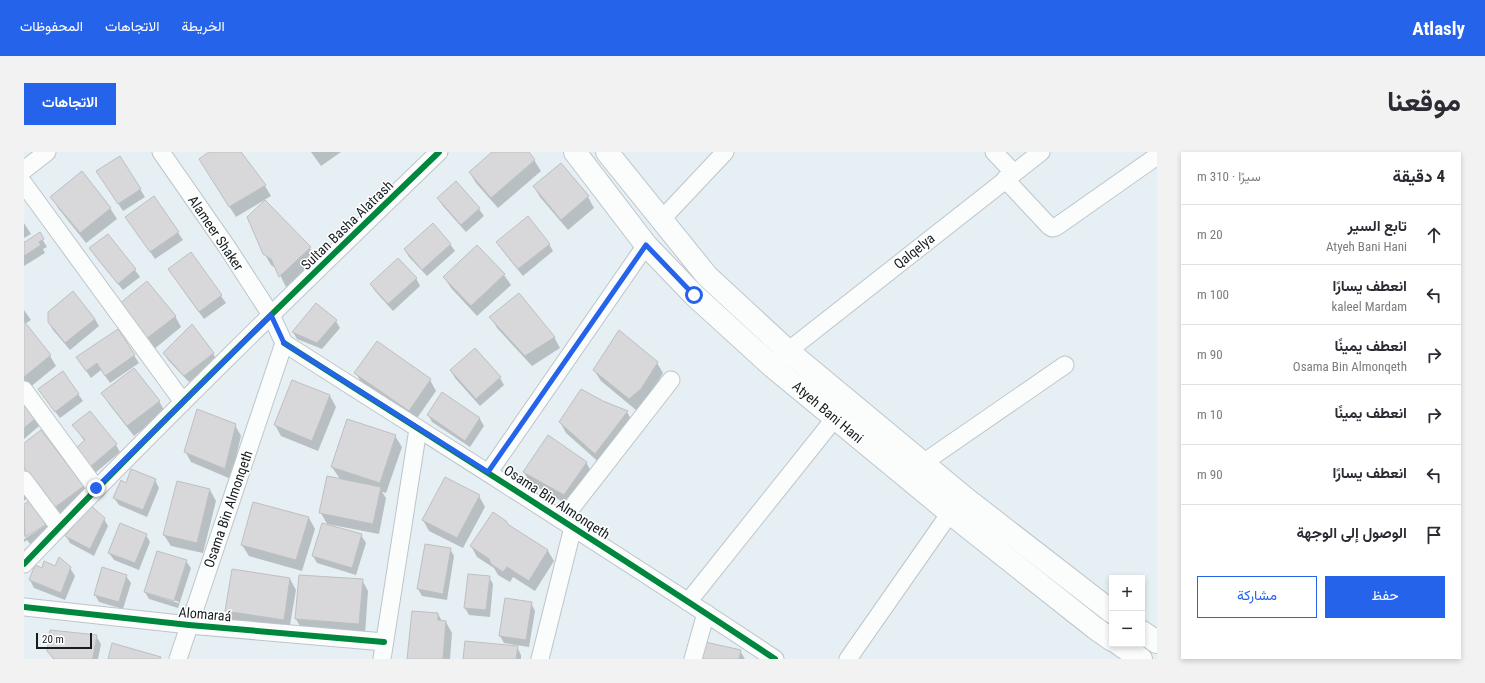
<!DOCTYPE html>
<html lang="ar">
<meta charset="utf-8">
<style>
body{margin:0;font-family:"Roboto Condensed",Vazirmatn,sans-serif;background:#f2f2f3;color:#2b2b33;direction:rtl}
.controls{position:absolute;right:12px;bottom:12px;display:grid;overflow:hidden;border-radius:0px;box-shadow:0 2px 6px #0003}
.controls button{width:36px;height:36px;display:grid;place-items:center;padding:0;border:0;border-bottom:1px solid #e1e1e2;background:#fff;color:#2b2b33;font:20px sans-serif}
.scale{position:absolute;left:12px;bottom:10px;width:56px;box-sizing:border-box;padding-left:4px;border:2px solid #161d1f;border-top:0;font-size:11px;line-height:14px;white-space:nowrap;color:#161d1f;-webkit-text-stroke:3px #fff;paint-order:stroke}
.stop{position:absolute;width:12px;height:12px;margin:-9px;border:3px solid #2563eb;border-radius:50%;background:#fff}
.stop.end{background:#2563eb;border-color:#fff;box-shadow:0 1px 4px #0008}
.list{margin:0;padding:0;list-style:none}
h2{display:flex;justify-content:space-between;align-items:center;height:52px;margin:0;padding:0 16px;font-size:17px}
h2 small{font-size:13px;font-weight:400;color:#7c7c81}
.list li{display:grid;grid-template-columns:26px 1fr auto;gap:12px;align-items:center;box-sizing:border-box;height:60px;padding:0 16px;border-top:1px solid #e1e1e2}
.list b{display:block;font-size:15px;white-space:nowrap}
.list p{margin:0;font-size:13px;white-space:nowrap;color:#7c7c81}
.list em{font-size:13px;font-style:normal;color:#7c7c81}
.actions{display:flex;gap:8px;padding:12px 16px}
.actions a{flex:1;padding:9px 0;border:1px solid #2563eb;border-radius:0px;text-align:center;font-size:14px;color:#2563eb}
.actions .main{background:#2563eb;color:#fff}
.icon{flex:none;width:22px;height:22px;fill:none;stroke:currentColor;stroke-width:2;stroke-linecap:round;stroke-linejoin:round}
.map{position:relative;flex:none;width:1133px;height:507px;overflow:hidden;direction:ltr;border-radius:0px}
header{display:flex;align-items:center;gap:24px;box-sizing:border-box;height:56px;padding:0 20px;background:#2563eb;color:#fff}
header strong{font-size:19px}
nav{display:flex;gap:22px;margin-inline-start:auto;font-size:14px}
.intro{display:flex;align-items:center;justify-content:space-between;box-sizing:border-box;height:96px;padding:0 24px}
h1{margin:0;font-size:28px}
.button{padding:10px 18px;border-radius:0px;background:#2563eb;color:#fff;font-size:14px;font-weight:700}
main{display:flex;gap:24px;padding:0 24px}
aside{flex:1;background:#fff;border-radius:0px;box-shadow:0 2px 6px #0003}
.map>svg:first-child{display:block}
.shadow{fill:#0003;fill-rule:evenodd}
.building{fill:#d8d8da;stroke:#bebfc0}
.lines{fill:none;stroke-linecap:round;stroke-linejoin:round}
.street-casing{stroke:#bec5c9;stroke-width:19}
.secondary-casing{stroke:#bec5c9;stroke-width:24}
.street{stroke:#fbfdfd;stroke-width:17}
.secondary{stroke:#fbfdfd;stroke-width:22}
.cycleway-casing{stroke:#fff;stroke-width:8}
.cycleway{stroke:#00873e;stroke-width:6}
.route{stroke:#2563eb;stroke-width:5}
.labels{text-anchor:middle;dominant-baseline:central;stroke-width:3;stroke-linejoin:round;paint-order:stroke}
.street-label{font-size:14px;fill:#161d1f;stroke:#fff}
</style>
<header>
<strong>Atlasly</strong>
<nav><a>الخريطة</a><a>الاتجاهات</a><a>المحفوظات</a></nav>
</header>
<div class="intro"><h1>موقعنا</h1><a class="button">الاتجاهات</a></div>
<main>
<aside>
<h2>4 دقيقة<small>سيرًا · 310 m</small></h2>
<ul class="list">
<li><svg class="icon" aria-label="ahead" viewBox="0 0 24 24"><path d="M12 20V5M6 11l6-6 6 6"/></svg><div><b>تابع السير</b><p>Atyeh Bani Hani</p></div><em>20 m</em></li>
<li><svg class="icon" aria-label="left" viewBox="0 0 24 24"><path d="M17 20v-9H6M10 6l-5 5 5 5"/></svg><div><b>انعطف يسارًا</b><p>kaleel Mardam</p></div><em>100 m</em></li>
<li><svg class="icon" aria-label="right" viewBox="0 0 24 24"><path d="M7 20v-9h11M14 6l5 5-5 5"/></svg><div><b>انعطف يمينًا</b><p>Osama Bin Almonqeth</p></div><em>90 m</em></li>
<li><svg class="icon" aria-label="right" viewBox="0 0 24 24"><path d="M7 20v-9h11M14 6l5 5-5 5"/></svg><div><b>انعطف يمينًا</b></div><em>10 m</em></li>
<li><svg class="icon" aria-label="left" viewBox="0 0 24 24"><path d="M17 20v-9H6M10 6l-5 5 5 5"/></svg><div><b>انعطف يسارًا</b></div><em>90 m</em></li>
<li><svg class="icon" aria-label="arrive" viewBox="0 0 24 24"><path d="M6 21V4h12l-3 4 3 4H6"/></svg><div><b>الوصول إلى الوجهة</b></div></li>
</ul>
<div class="actions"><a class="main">حفظ</a><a>مشاركة</a></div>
</aside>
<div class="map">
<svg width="1133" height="507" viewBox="0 0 1133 507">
<rect width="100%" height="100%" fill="#e6eff3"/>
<g class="shadow">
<polygon points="186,0 216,0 241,34 247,44 212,65 182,18"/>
<polygon points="287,0 317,0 297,14"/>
<polygon points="470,0 503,0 510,8 517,19 474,56 452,31 446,21"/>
<polygon points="96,5 121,45 99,59 78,26"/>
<polygon points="537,12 564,45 570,56 544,78 516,45 510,35"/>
<polygon points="432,30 455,57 460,64 442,80 418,53 414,46"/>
<polygon points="28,45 86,56 93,67 62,91 34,56"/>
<polygon points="130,46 159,88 131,107 107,72"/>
<polygon points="0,71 7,82 0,86"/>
<polygon points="15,82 23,95 19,97 21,101 0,114 0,91"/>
<polygon points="84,83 111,118 116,125 99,138 71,104 67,96"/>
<polygon points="474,91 525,92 529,99 499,124 478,98"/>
<polygon points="426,92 431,99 403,124 385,105 381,98"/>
<polygon points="286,96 292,107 262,135 253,117 247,113 240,101"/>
<polygon points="167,101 202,151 180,167 149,124"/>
<polygon points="480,123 487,133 453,164 427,136 420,125"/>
<polygon points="392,126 396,134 369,159 351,139 347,132"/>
<polygon points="0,158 7,168 1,172 26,204 32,214 5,236 0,231"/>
<polygon points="102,164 151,164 157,175 129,198"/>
<polygon points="467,165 530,185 536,196 508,214 473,176"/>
<polygon points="71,167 75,174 46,198 29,178 24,170"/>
<polygon points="312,169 316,176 298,197 273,187 269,180"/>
<polygon points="93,178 115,211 86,231 77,218 67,226 58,213"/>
<polygon points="140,201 189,201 193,209 165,230 144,208"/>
<polygon points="633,211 639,221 623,248 612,258 577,229 570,218"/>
<polygon points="427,219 476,226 480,233 456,254 431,226"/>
<polygon points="332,221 406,228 412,239 391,269 338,232"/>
<polygon points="79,241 135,249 141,260 110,284 85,252"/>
<polygon points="54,242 59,249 36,266 20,245"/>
<polygon points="419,242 456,267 460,274 446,295 408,270 404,263"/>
<polygon points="306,244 312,255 294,299 257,284 251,273"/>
<polygon points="579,250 603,260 609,271 578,313 542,281 536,270"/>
<polygon points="0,254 11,267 15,274 0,287"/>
<polygon points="211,273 217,284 207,327 167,310 161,299"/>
<polygon points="50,274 92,293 96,300 71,321 56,304 61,290"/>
<polygon points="371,284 378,295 362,341 358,340 362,346 355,382 303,372 297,361 316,327 308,315"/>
<polygon points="0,292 59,334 65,345 37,366 0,317"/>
<polygon points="562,310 568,321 546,354 506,331 500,320"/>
<polygon points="131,328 135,336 123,365 95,353 90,346 103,332"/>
<polygon points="186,338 192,349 179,401 147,394 140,383"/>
<polygon points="0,340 3,346 0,349"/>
<polygon points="455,344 461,355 439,396 405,379 399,368"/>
<polygon points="10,347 24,370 0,384 0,353"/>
<polygon points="230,352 285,366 291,377 278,419 225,404 218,393"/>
<polygon points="80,367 84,374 70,404 46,391 42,384"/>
<polygon points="25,371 29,378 6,392 3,388 0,390 0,387"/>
<polygon points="485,374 524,399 530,409 511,439 489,425 486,430 474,423 470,416 453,405 447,394"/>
<polygon points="122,383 126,390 115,418 90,408 85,401"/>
<polygon points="337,383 342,391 332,423 293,411 289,404"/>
<polygon points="426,397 430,404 423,448 398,444 394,437"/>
<path d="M 162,409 L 167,416 L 154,456 L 125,447 L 121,440 ZM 126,440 L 155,450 L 154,451 L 126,442 Z"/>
<polygon points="32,415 46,416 51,424 41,448 10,436 6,428 19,417"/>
<polygon points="209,418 266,427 272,438 265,479 208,470 202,459"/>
<polygon points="102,424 107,431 99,457 75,450 71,443"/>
<polygon points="465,425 469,432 466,465 445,463 441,456"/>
<polygon points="338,428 344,439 341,482 278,478 272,467"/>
<polygon points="507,451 511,459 505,495 480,491 476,484"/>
<polygon points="414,462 418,469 422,470 428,481 426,507 384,507"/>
<polygon points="72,484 77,492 74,507 29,507 24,499"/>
<polygon points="493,495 497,503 497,507 440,507"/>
<polygon points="716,499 721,507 678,507"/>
</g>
<g class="building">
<polygon points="185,0 217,0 242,33 205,55 175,7"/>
<polygon points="468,0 505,0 511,8 467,46 445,20"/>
<polygon points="96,4 117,37 94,52 72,19"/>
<polygon points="537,11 565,44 537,68 509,34"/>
<polygon points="58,19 87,56 56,81 26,45"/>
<polygon points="432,29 456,56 437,73 413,46"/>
<polygon points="130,44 155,80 126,100 101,65"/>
<polygon points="241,48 287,95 255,125 247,107 239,102 223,65"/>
<polygon points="504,64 526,92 494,117 472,90"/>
<polygon points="409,71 427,92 398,118 380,97"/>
<polygon points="16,80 20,87 15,90 17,93 0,104 0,89 1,90"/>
<polygon points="84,82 112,117 94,132 65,96"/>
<polygon points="453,93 481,122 447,154 419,125"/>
<polygon points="167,100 198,143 175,160 144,117"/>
<polygon points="374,106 393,126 364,152 346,132"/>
<polygon points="123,129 152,164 122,187 94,153"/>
<polygon points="49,139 71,167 41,191 24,170 24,160"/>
<polygon points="495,141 531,185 501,204 465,165"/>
<polygon points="292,151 313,168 293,191 268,180"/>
<polygon points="0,169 27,203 0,225"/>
<polygon points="168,172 190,201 160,224 139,201"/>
<polygon points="94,177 111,203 81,224 73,211 62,219 52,205"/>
<polygon points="595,178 634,210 617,237 605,247 569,218"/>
<polygon points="353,189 407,227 385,259 330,221"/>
<polygon points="451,196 477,225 452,247 426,218"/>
<polygon points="110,216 136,249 103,274 77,241"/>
<polygon points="39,219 55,242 31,260 14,237"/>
<polygon points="268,228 306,243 288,289 250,273"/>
<polygon points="557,237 579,249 604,259 571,302 535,270"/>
<polygon points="418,240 456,266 441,289 403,263"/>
<polygon points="0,252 12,266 0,276"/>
<polygon points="173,257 212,272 201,317 160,300"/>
<polygon points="66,259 93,292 66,315 51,297 61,288 48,273"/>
<polygon points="323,267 372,283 356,331 307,315"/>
<polygon points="17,278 60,334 30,356 0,316 0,291"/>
<polygon points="524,283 563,310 540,343 499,320"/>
<polygon points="107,317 132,327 119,358 89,346 97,328 102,331"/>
<polygon points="303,324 357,335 349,372 295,361"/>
<polygon points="421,325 456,343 433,386 398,368"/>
<polygon points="153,329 186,337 173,391 139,383"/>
<polygon points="11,345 26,370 1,385 0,352"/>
<polygon points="229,350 285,365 272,408 217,393"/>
<polygon points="66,353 81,366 66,397 41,384"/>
<polygon points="469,360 482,369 485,373 524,398 505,429 483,415 479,420 467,412 465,407 446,394"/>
<polygon points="96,371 123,382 111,411 84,401"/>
<polygon points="298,371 338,382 328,416 288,404"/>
<polygon points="401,392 427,396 419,442 393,437"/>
<polygon points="133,399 163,408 150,449 120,440"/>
<polygon points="35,405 47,415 37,441 5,428 11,413 18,416 20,409 31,414"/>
<polygon points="78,415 103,423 95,450 70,443"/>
<polygon points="208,417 266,426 260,468 201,459"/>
<polygon points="444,422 466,424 462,458 440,456"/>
<polygon points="275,423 339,427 335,472 271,467"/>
<polygon points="481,446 508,450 502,488 475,484"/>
<polygon points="388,459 414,461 414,468 422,469 419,507 383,507"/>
<polygon points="26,478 73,483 69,506 68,507 30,507 23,499"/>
<polygon points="441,489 494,494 492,507 439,507"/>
<polygon points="681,490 717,498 715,507 677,507"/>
<polygon points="88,491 137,505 136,507 84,507"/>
</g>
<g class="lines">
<defs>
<g id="street">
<polyline points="137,0 203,95 247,163 260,191"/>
<polyline points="970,0 989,20"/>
<polyline points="0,18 23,0"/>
<polyline points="981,27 1025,74 1028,76 1032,75 1133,4"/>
<polyline points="0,32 159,250"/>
<polyline points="638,67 701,0"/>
<path d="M 260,191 C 424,296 589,399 751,507"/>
<polyline points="755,208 764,199 1017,0"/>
<polyline points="0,238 72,336"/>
<polyline points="899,311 1041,213"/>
<polyline points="465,320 622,93"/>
<polyline points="0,328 35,375"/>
<polyline points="538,368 647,228"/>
<path d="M 0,412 C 135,271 275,135 415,0"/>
<polyline points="664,450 811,266"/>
<polyline points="0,455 165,473 360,490"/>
<polyline points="154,507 260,191"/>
<polyline points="358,507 394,277"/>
<polyline points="516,507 549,375"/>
<polyline points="669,507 682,461"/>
<polyline points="824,507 926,361"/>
</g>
<g id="secondary">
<polyline points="551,0 622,93 670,143 749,215 811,266 926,361 1071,476 1088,488"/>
<polyline points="583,0 683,124 764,199 941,346 1088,460"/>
<polyline points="1118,480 1133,490"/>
<polyline points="1095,492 1117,507"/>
</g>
</defs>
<use href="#street" class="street-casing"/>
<use href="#secondary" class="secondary-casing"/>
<use href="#street" class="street"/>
<use href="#secondary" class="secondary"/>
<defs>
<g id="cycleway">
<path d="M 260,191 C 424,296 589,399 751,507"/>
<path d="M 0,412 C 135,271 275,135 415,0"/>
<polyline points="0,455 165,473 360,490"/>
</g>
</defs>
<use href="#cycleway" class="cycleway-casing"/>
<use href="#cycleway" class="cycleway"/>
</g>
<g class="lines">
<polyline class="route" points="72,336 247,163 260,191 464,320 622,93 670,143"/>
</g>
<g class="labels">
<g class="street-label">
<text transform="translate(323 73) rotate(-44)">Sultan Basha Alatrash</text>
<text transform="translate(192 81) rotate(56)">Alameer Shaker</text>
<text transform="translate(890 99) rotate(-39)">Qalqelya</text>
<text transform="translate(804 260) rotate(40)">Atyeh Bani Hani</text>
<text transform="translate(533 350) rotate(33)">Osama Bin Almonqeth</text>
<text transform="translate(204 357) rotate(-71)">Osama Bin Almonqeth</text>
<text transform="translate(181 462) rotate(5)">Alomaraá</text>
</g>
</g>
</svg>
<div class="controls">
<button>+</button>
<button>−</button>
</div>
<div class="scale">20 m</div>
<div class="stop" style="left:670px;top:143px"></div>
<div class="stop end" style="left:72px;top:336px"></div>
</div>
</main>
